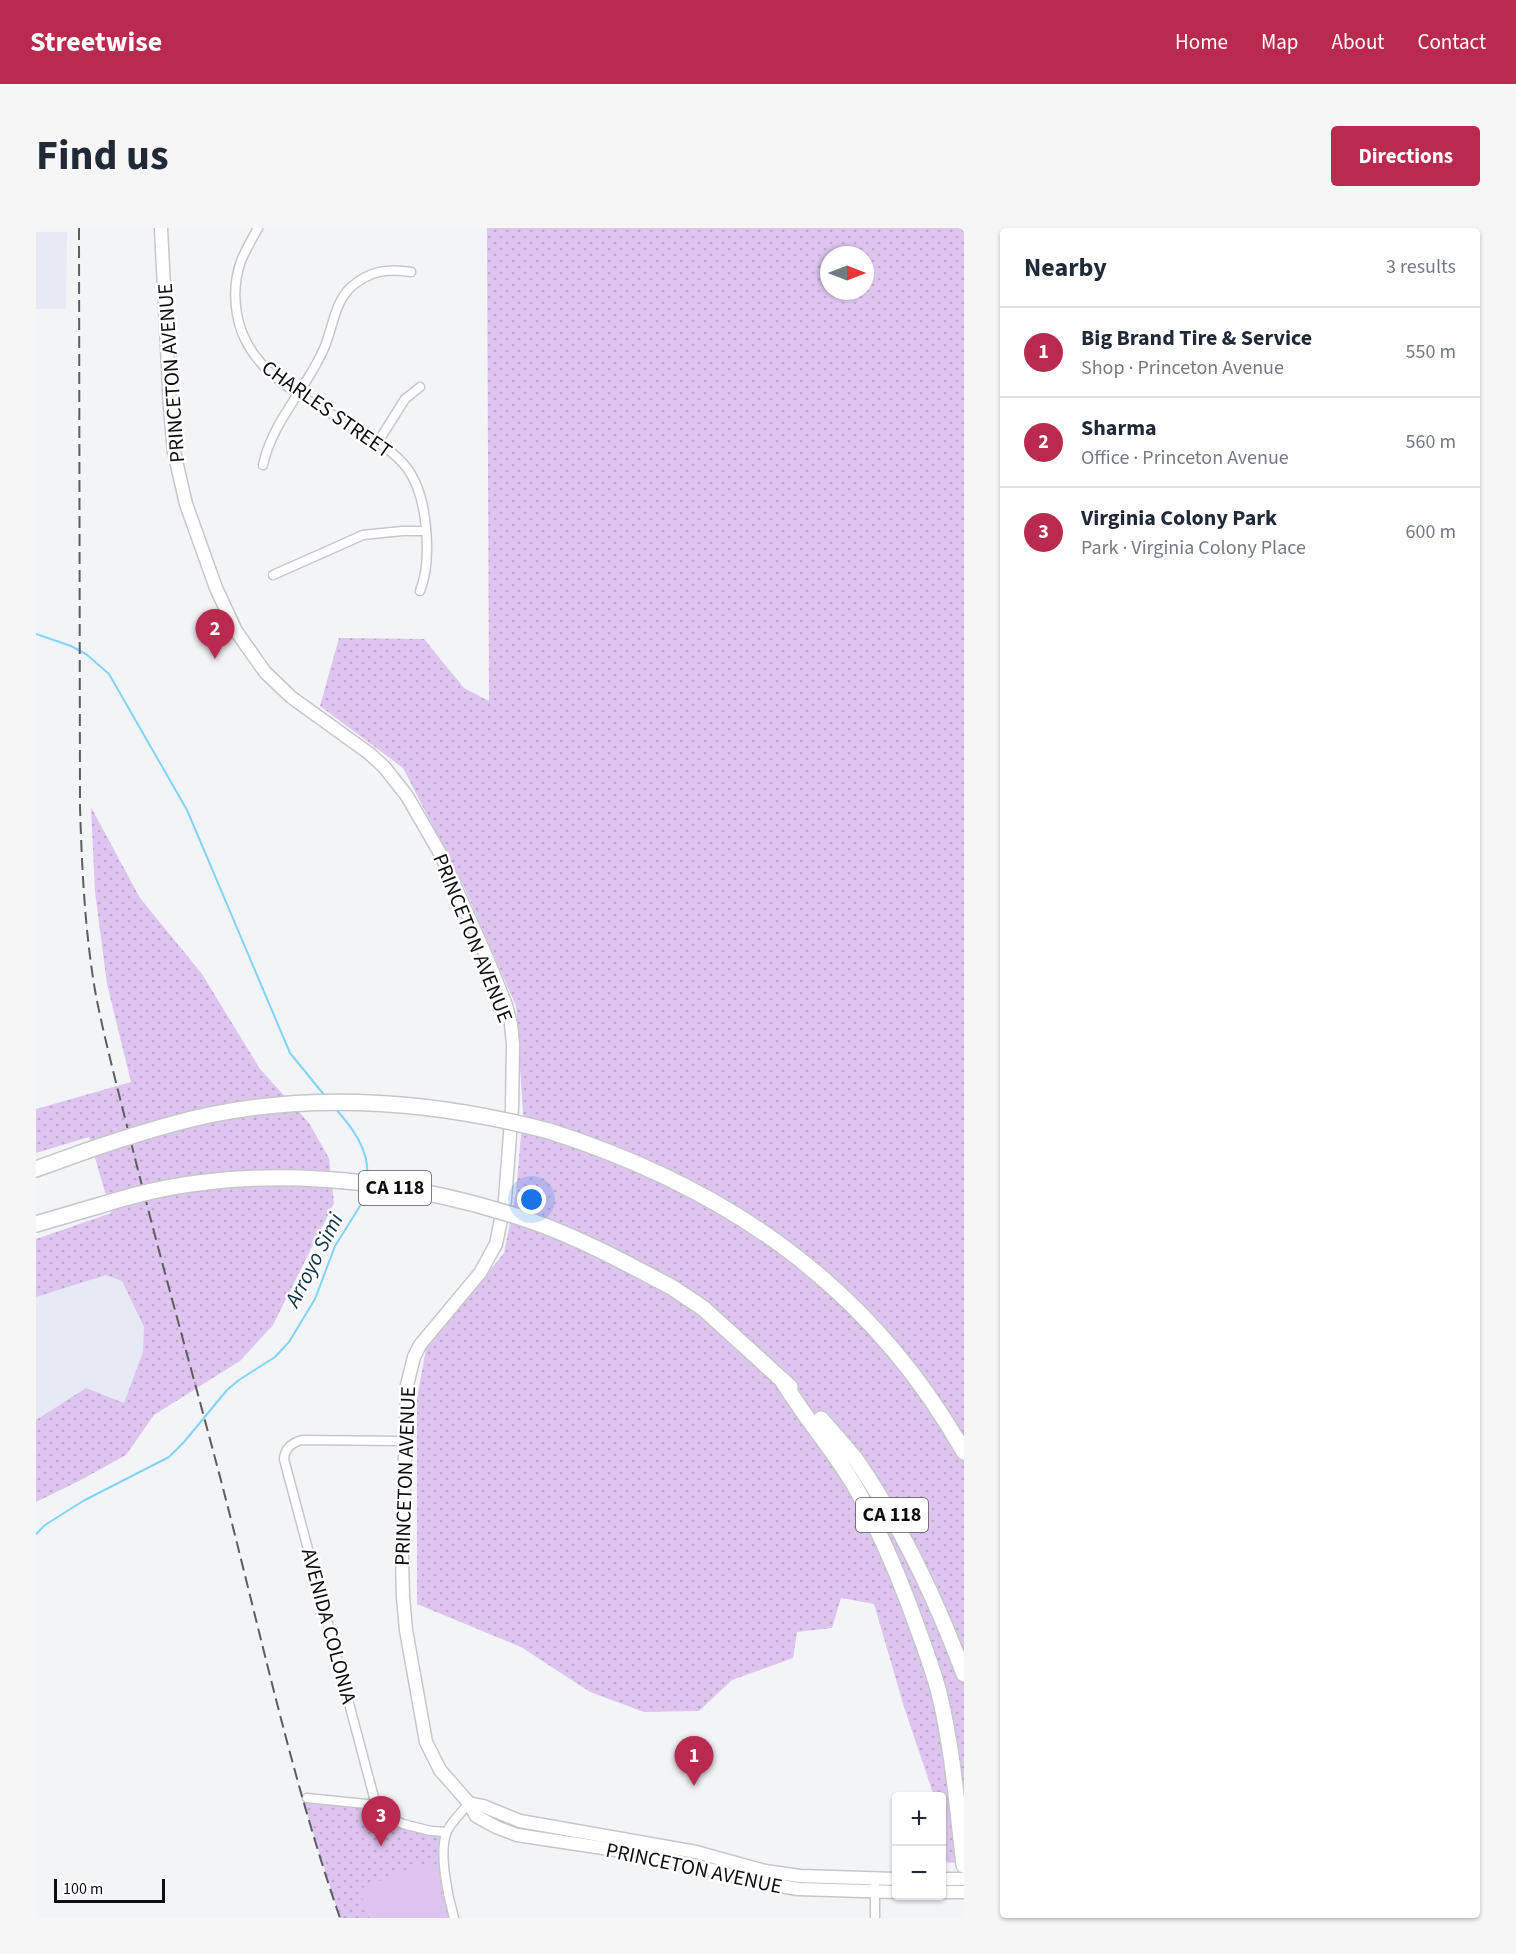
<!DOCTYPE html>
<meta charset="utf-8">
<style>
body{margin:0;font-family:"Source Sans 3",sans-serif;background:#f6f6f7;color:#1f2937}
.controls{position:absolute;right:18px;bottom:18px;display:grid;overflow:hidden;border-radius:6px;box-shadow:0 2px 4px #0004}
.controls button{width:54px;height:54px;display:grid;place-items:center;padding:0;border:0;border-bottom:2px solid #e0e1e3;background:#fff;color:#1f2937;font:30px sans-serif}
.compass{position:absolute;left:784px;top:18px;width:54px;height:54px;border-radius:50%;background:#fff;box-shadow:0 2px 4px #0004;rotate:90deg}
.scale{position:absolute;left:18px;bottom:15px;width:111px;box-sizing:border-box;padding-left:6px;border:3px solid #0e0e0f;border-top:0;font-size:16px;line-height:21px;white-space:nowrap;color:#0e0e0f;-webkit-text-stroke:4px #fff;paint-order:stroke}
.you{position:absolute;left:496px;top:972px;width:21px;height:21px;margin:-15px;border:4px solid #fff;border-radius:50%;background:#1a73e8;box-shadow:0 0 0 9px #1a73e833}
.badge{display:grid;place-items:center;width:39px;height:39px;border-radius:50%;background:#ba2a4e;color:#fff;font-size:20px;font-weight:700}
.pin{position:absolute;translate:-50% -50px;filter:drop-shadow(0 2px 3px #0008)}
.pin::after{content:'';position:absolute;top:32px;width:21px;height:18px;background:inherit;clip-path:polygon(0 0,100% 0,50% 100%)}
.list{margin:0;padding:0;list-style:none}
h2{display:flex;justify-content:space-between;align-items:center;height:78px;margin:0;padding:0 24px;font-size:26px}
h2 small{font-size:20px;font-weight:400;color:#747a83}
.list li{display:grid;grid-template-columns:39px 1fr auto;gap:18px;align-items:center;box-sizing:border-box;height:90px;padding:0 24px;border-top:2px solid #e0e1e3}
.list b{display:block;font-size:22px;white-space:nowrap}
.list p{margin:0;font-size:20px;white-space:nowrap;color:#747a83}
.list em{font-size:20px;font-style:normal;color:#747a83}
.map{position:relative;flex:none;width:928px;height:1690px;overflow:hidden;border-radius:6px}
header{display:flex;align-items:center;gap:36px;box-sizing:border-box;height:84px;padding:0 30px;background:#ba2a4e;color:#fff}
header strong{font-size:28px}
nav{display:flex;gap:33px;margin-inline-start:auto;font-size:21px}
.intro{display:flex;align-items:center;justify-content:space-between;box-sizing:border-box;height:144px;padding:0 36px}
h1{margin:0;font-size:42px}
.button{padding:15px 27px;border-radius:6px;background:#ba2a4e;color:#fff;font-size:21px;font-weight:700}
main{display:flex;gap:36px;padding:0 36px}
aside{flex:1;background:#fff;border-radius:6px;box-shadow:0 2px 4px #0004}
.map>svg:first-child{display:block}
.built{fill:#e6eaf5}
.green{fill:url(#green-dots);fill-rule:evenodd}
.pitch{fill:#dec5ef}
.lines{fill:none;stroke-linecap:round;stroke-linejoin:round}
.stream{stroke:#81d4fe;stroke-width:2}
.street-casing{stroke:#c6c7cb;stroke-width:11}
.secondary-casing{stroke:#c6c7cb;stroke-width:15}
.highway-casing{stroke:#c6c7cb;stroke-width:18}
.street{stroke:#fff;stroke-width:8}
.secondary{stroke:#fff;stroke-width:12}
.highway{stroke:#fff;stroke-width:15}
.rail{stroke:#5c5d5f;stroke-width:2;stroke-dasharray:12 6;stroke-linecap:butt}
.highway-bridge-casing{stroke:#c6c7cb;stroke-width:18;stroke-linecap:butt}
.highway-bridge{stroke:#fff;stroke-width:15}
.labels{text-anchor:middle;dominant-baseline:central;stroke-width:5;stroke-linejoin:round;paint-order:stroke}
.shield{fill:#fff;stroke:#565657;stroke-width:1.5}
.shield-label{font-size:20px;font-weight:bold;fill:#0e0e0f}
.street-label{font-size:21px;fill:#0e0e0f;stroke:#fff}
.water-label{font-size:22px;font-style:italic;fill:#0d3345;stroke:#fff}
</style>
<header>
<strong>Streetwise</strong>
<nav><a>Home</a><a>Map</a><a>About</a><a>Contact</a></nav>
</header>
<div class="intro"><h1>Find us</h1><a class="button">Directions</a></div>
<main>
<div class="map">
<svg width="928" height="1690" viewBox="0 0 928 1690">
<defs>
<pattern id="green-dots" width="8" height="8" patternUnits="userSpaceOnUse" patternTransform="scale(1.5)"><rect width="8" height="8" fill="#dec5ef"/><path d="M2 2h.1M6 6h.1" fill="none" stroke="#bda8cc" stroke-width="1.8" stroke-linecap="round"/></pattern>
</defs>
<rect width="100%" height="100%" fill="#f3f4f8"/>
<g class="built">
<polygon points="0,4 31,4 30,81 0,81"/>
<polygon points="96,1034 116,1100 92,1176 53,1165 0,1199 0,1063"/>
</g>
<g class="green">
<path d="M 451,0 L 928,0 L 928,1635 L 906,1634 L 907,1597 L 906,1591 L 906,1568 L 898,1568 L 868,1479 L 838,1376 L 805,1370 L 796,1400 L 761,1404 L 757,1430 L 696,1452 L 663,1483 L 608,1484 L 554,1464 L 485,1419 L 381,1376 L 381,1170 L 390,1121 L 468,1025 L 480,964 L 487,885 L 480,778 L 428,659 L 367,540 L 284,478 L 303,410 L 388,411 L 428,460 L 453,473 ZM 793,27 L 829,27 L 829,63 L 793,63 Z"/>
<polygon points="55,579 104,670 166,746 224,841 273,895 293,930 298,975 237,1097 204,1133 118,1187 90,1227 43,1253 0,1274 0,1192 50,1160 88,1175 107,1124 108,1099 86,1053 70,1047 0,1069 0,1011 75,985 53,909 0,925 0,881 95,854 71,756 59,664"/>
<polygon points="266,1570 340,1577 354,1589 410,1604 408,1632 418,1690 304,1690"/>
</g>
<polygon class="pitch" points="398,1632 411,1690 333,1690 323,1661"/>
<g class="lines">
<g class="stream">
<polyline points="0,406 35,418 50,426 73,446 151,582 254,825 289,868"/>
<path d="M 299,880 C 315,898 334,922 331,948"/>
<polyline points="0,1306 9,1297 47,1273 133,1229 148,1214 191,1162 203,1152 239,1129 253,1114 279,1071 299,1018 329,970 330,960"/>
</g>
<defs>
<g id="street">
<path d="M 222,0 C 216,11 210,21 205,33 C 199,50 198,69 201,86 C 211,146 271,170 317,199 C 337,211 357,222 371,240 C 384,258 388,279 390,300 C 392,321 392,343 384,363"/>
<polyline points="342,214 369,171 384,159"/>
<path d="M 227,237 C 237,191 272,160 289,118 C 297,98 299,74 315,59 C 333,43 352,40 375,44"/>
<polyline points="237,347 327,307 366,303 390,303"/>
<polyline points="271,1570 340,1577 354,1589 367,1596 395,1603 410,1604"/>
<path d="M 340,1577 L 248,1231 C 249,1220 255,1215 266,1212 L 368,1213"/>
<path d="M 418,1690 C 412,1669 403,1627 410,1606 C 412,1597 427,1583 433,1575"/>
<polyline points="839,1690 839,1651"/>
</g>
<g id="secondary">
<polyline points="125,0 134,180 138,224 150,276 180,360 200,403 229,444 255,469 334,526 349,540 371,568 405,627 452,732 470,777 475,796 477,816 476,880 469,972 460,1016 444,1045 384,1117 378,1129 371,1157 366,1331 367,1369 370,1402 390,1514 404,1542 433,1575 440,1588 460,1599 481,1607 600,1625 657,1637 727,1655 762,1661 860,1664"/>
<polyline points="433,1575 447,1578 484,1593 660,1624 729,1643 764,1648 860,1651"/>
<polyline points="906,1651 928,1651"/>
<polyline points="906,1664 928,1664"/>
</g>
<g id="highway">
<path d="M 513,903 C 692,960 834,1058 928,1224"/>
<polyline points="0,941 50,923"/>
<polyline points="0,996 65,977"/>
<polyline points="637,1060 667,1080 754,1159"/>
<path d="M 746,1152 C 769,1191 799,1223 821,1262 C 846,1307 866,1356 883,1404 C 890,1424 898,1445 903,1465 C 917,1522 921,1579 928,1637"/>
<path d="M 785,1191 C 797,1205 810,1219 821,1233 C 866,1299 900,1371 928,1446"/>
</g>
</defs>
<use href="#street" class="street-casing"/>
<use href="#secondary" class="secondary-casing"/>
<use href="#highway" class="highway-casing"/>
<use href="#street" class="street"/>
<use href="#secondary" class="secondary"/>
<use href="#highway" class="highway"/>
<path class="rail" d="M 43,0 L 44,579 C 46,643 49,706 60,768 C 69,813 81,858 92,902 C 119,1012 150,1121 179,1230 C 220,1383 252,1540 304,1690"/>
<defs>
<g id="highway-bridge">
<path d="M 50,923 C 91,909 131,896 173,887 C 286,864 402,874 513,903"/>
<path d="M 65,977 C 97,967 129,959 162,955 C 272,940 394,958 498,994 C 546,1011 592,1036 637,1060"/>
</g>
</defs>
<use href="#highway-bridge" class="highway-bridge-casing"/>
<use href="#highway-bridge" class="highway-bridge"/>
</g>
<g class="labels">
<g class="shield">
<rect x="323" y="943" width="72" height="34" rx="4.5"/>
<rect x="820" y="1270" width="72" height="34" rx="4.5"/>
</g>
<g class="shield-label">
<text x="359" y="960">CA 118</text>
<text x="856" y="1287">CA 118</text>
</g>
<g class="street-label">
<text transform="translate(135 145) rotate(-94)">PRINCETON AVENUE</text>
<text transform="translate(291 181) rotate(35)">CHARLES STREET</text>
<text transform="translate(437 710) rotate(68)">PRINCETON AVENUE</text>
<text transform="translate(369 1248) rotate(-88)">PRINCETON AVENUE</text>
<text transform="translate(293 1398) rotate(75)">AVENIDA COLONIA</text>
<text transform="translate(658 1640) rotate(12)">PRINCETON AVENUE</text>
</g>
<g class="water-label">
<text transform="translate(278 1032) rotate(-63)">Arroyo Simi</text>
</g>
</g>
</svg>
<div class="controls">
<button>+</button>
<button>−</button>
</div>
<svg class="compass" viewBox="-18 -18 36 36"><path d="M0-13l5 13h-10z" fill="#e53935"/><path d="M0 13l5-13h-10z" fill="#747a83"/></svg>
<div class="scale">100 m</div>
<div class="you"></div>
<div class="pin badge" style="left:658px;top:1558px">1</div>
<div class="pin badge" style="left:179px;top:431px">2</div>
<div class="pin badge" style="left:345px;top:1618px">3</div>
</div>
<aside>
<h2>Nearby<small>3 results</small></h2>
<ul class="list">
<li><span class="badge">1</span><div><b>Big Brand Tire &amp; Service</b><p>Shop · Princeton Avenue</p></div><em>550 m</em></li>
<li><span class="badge">2</span><div><b>Sharma</b><p>Office · Princeton Avenue</p></div><em>560 m</em></li>
<li><span class="badge">3</span><div><b>Virginia Colony Park</b><p>Park · Virginia Colony Place</p></div><em>600 m</em></li>
</ul>
</aside>
</main>
